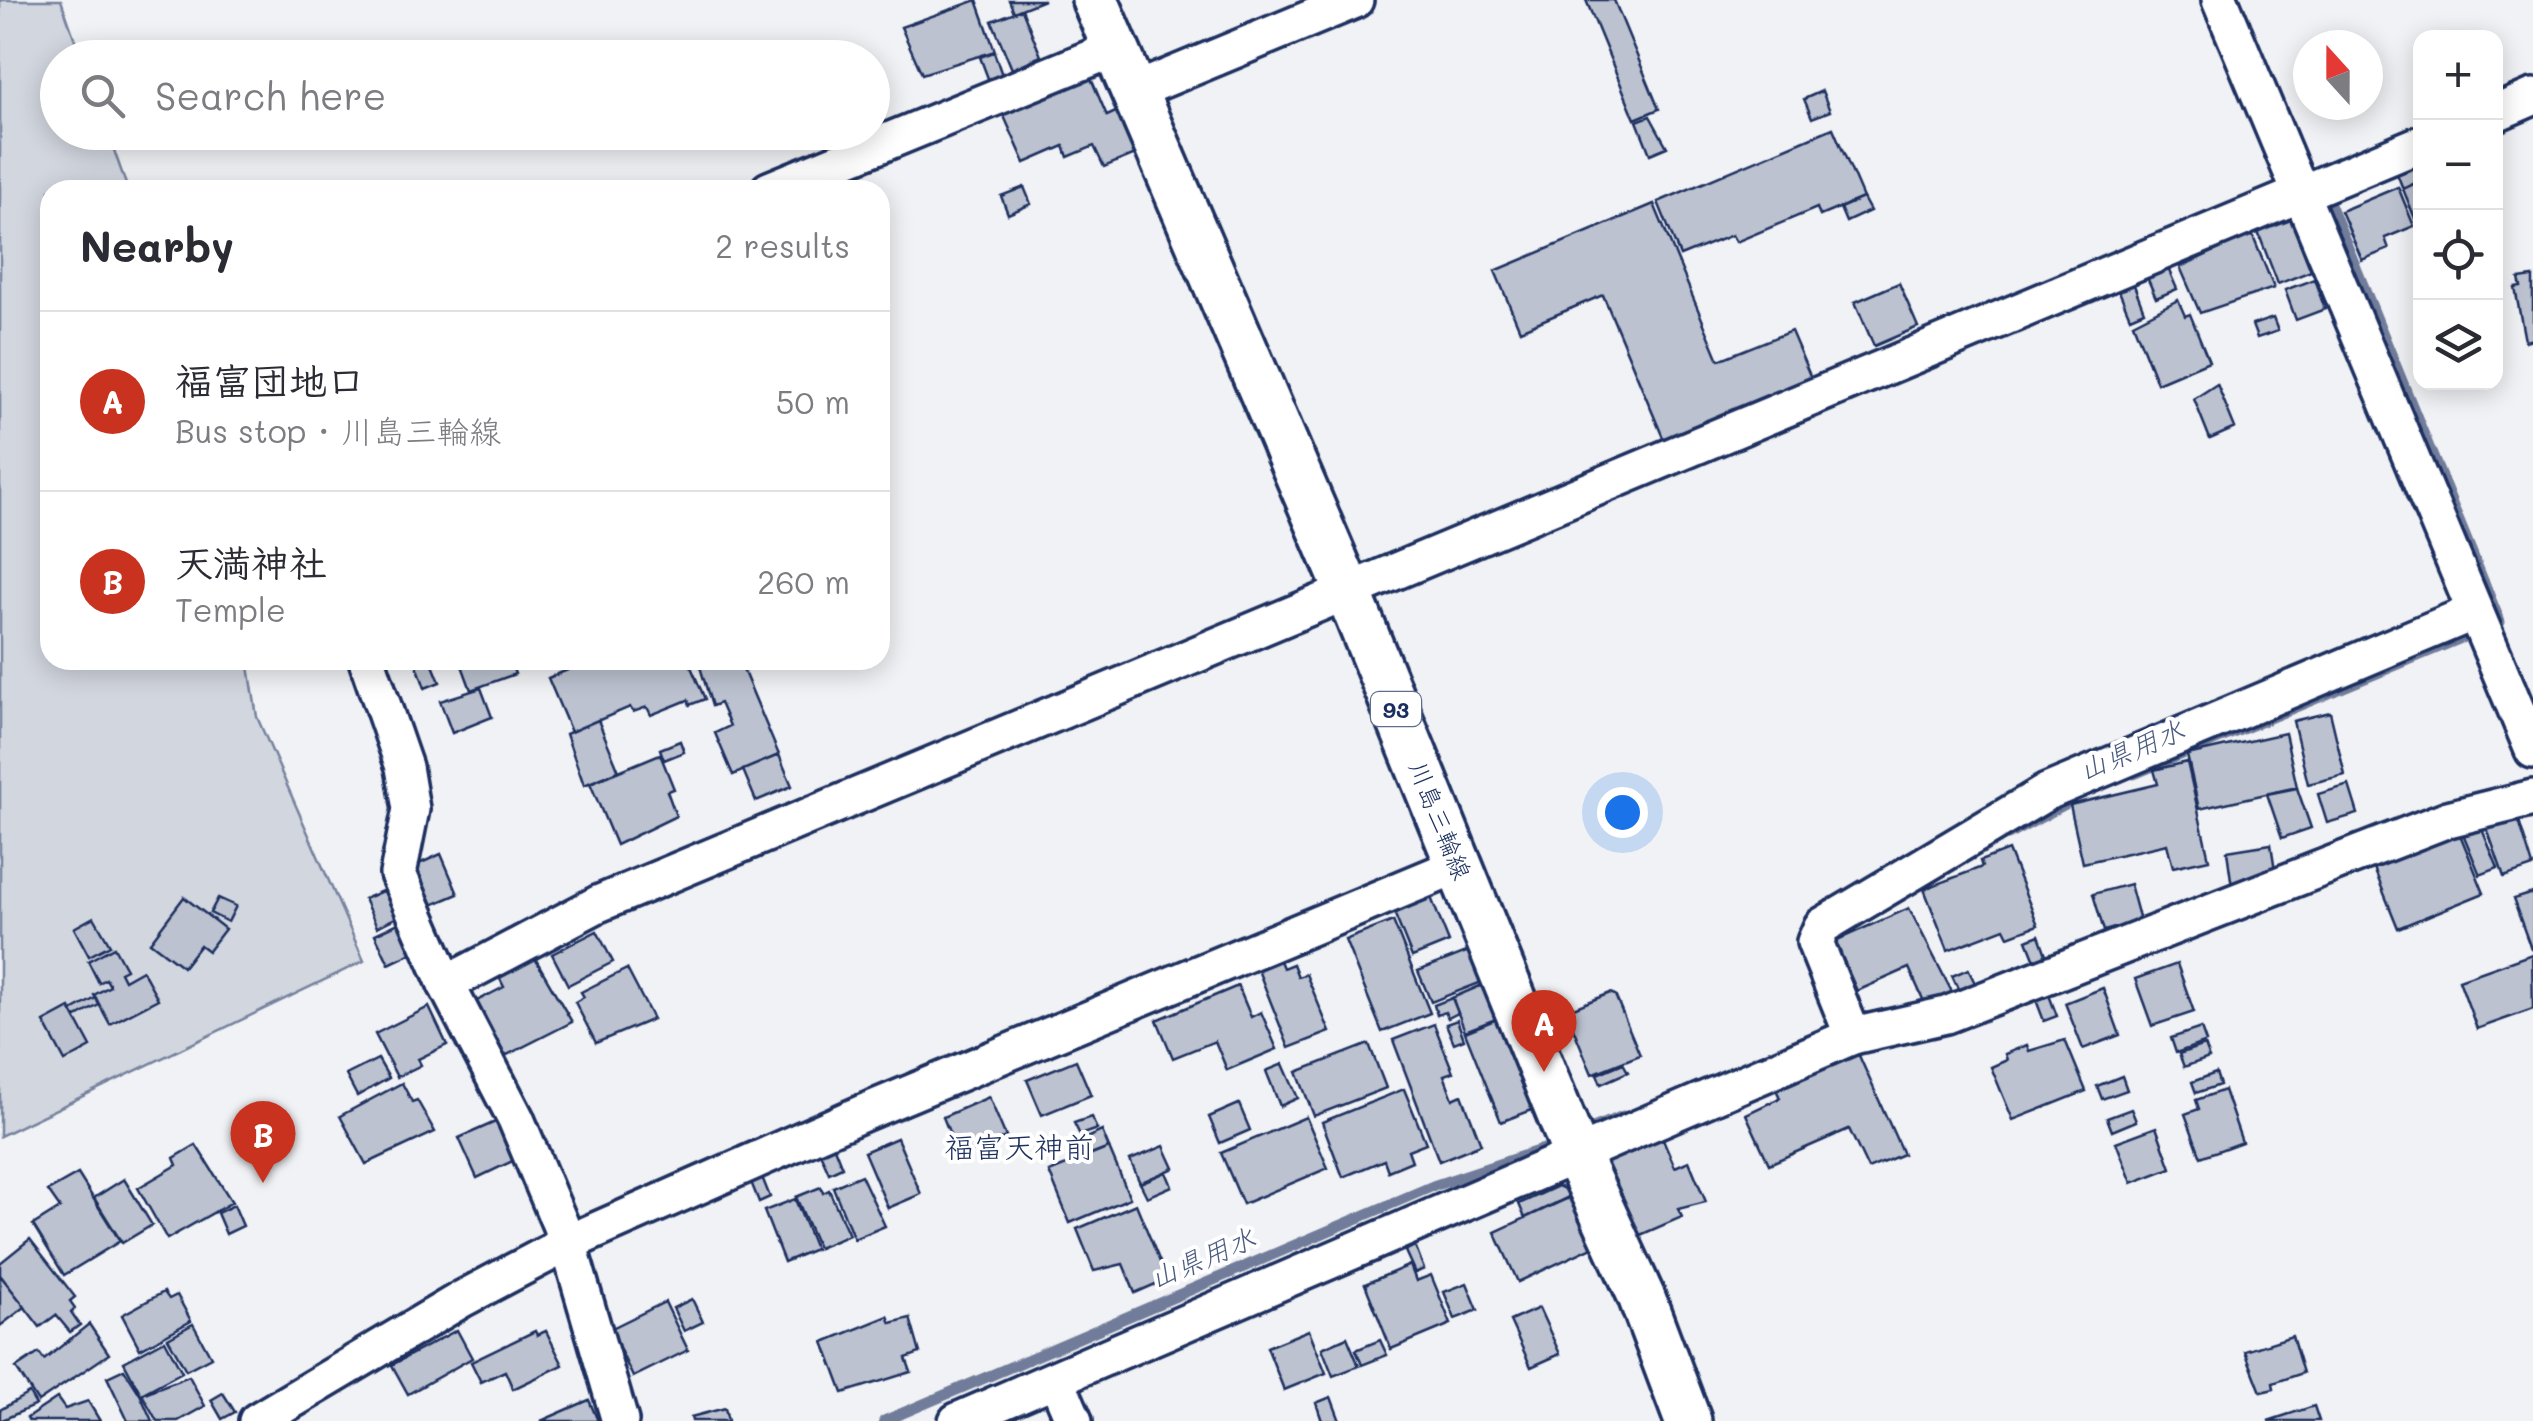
<!DOCTYPE html>
<meta charset="utf-8">
<style>
body{margin:0;font-family:Mali,"Klee One",sans-serif;background:#f7f7f7;color:#2b2b33}
.controls{position:absolute;right:30px;top:30px;display:grid;overflow:hidden;border-radius:20px;box-shadow:0 5px 25px #0003}
.controls button{width:90px;height:90px;display:grid;place-items:center;padding:0;border:0;border-bottom:2px solid #e1e1e2;background:#fff;color:#2b2b33;font:50px sans-serif}
.compass{position:absolute;left:2293px;top:30px;width:90px;height:90px;border-radius:50%;background:#fff;box-shadow:0 5px 25px #0003;rotate:339deg}
.you{position:absolute;left:1622px;top:812px;width:35px;height:35px;margin:-25px;border:8px solid #fff;border-radius:50%;background:#1a73e8;box-shadow:0 0 0 15px #1a73e833}
.badge{display:grid;place-items:center;width:65px;height:65px;border-radius:50%;background:#c8321e;color:#fff;font-size:32px;font-weight:700}
.pin{position:absolute;translate:-50% -82px;filter:drop-shadow(0 2px 5px #0008)}
.pin::after{content:'';position:absolute;top:52px;width:35px;height:30px;background:inherit;clip-path:polygon(0 0,100% 0,50% 100%)}
.list{margin:0;padding:0;list-style:none}
h2{display:flex;justify-content:space-between;align-items:center;height:130px;margin:0;padding:0 40px;font-size:42px}
h2 small{font-size:32px;font-weight:400;color:#7c7c81}
.list li{display:grid;grid-template-columns:65px 1fr auto;gap:30px;align-items:center;box-sizing:border-box;height:180px;padding:0 40px;border-top:2px solid #e1e1e2}
.list b{display:block;font-size:38px;white-space:nowrap}
.list p{margin:0;font-size:32px;white-space:nowrap;color:#7c7c81}
.list em{font-size:32px;font-style:normal;color:#7c7c81}
.icon{flex:none;width:55px;height:55px;fill:none;stroke:currentColor;stroke-width:2;stroke-linecap:round;stroke-linejoin:round}
.map{position:relative;flex:none;width:2533px;height:1421px;overflow:hidden}
.search{position:absolute;background:#fff;box-shadow:0 5px 25px #0003;left:40px;top:40px;width:850px;height:110px;display:flex;align-items:center;gap:25px;box-sizing:border-box;padding:0 35px;border-radius:55px;color:#7c7c81;font-size:38px}
.panel{position:absolute;background:#fff;box-shadow:0 5px 25px #0003;left:40px;top:180px;width:850px;height:490px;border-radius:30px}
.map>svg:first-child{display:block}
.green{fill:#d2d6df;stroke:#76829e;stroke-width:2.5}
.lines{fill:none;stroke-linecap:round;stroke-linejoin:round}
.stream{stroke:#707c9a;stroke-width:11}
.building{fill:#bcc2d0;stroke:#1b2f5e;stroke-width:2.5}
.minor-casing{stroke:#1b2f5e;stroke-width:42}
.major-casing{stroke:#1b2f5e;stroke-width:52}
.minor{stroke:#fff;stroke-width:35}
.major{stroke:#fff;stroke-width:45}
.labels{text-anchor:middle;dominant-baseline:central;stroke-width:8;stroke-linejoin:round;paint-order:stroke}
.shield{fill:#fff;stroke:#5f6d8e;stroke-width:2.5}
.shield-label{font-size:22px;font-weight:bold;fill:#1b2f5e}
.street-label{font-size:25px;fill:#1b2f5e;stroke:#fff}
.water-label{font-size:28px;font-style:italic;fill:#4c5c81;stroke:#fff}
.quarter-label{font-size:30px;fill:#1b2f5e;stroke:#fff}
</style>
<div class="map">
<svg width="2533" height="1421" viewBox="0 0 2533 1421">
<rect width="100%" height="100%" fill="#f1f2f5"/>
<filter id="ink" filterUnits="userSpaceOnUse"><feTurbulence type="fractalNoise" baseFrequency=".01" numOctaves="2"/><feDisplacementMap in="SourceGraphic" scale="20" xChannelSelector="R" yChannelSelector="G"/><feConvolveMatrix kernelMatrix="1 2 1 2 8 2 1 2 1" color-interpolation-filters="sRGB"/></filter>
<g filter="url(#ink)">
<polygon class="green" points="0,0 61,0 81,57 58,58 58,132 108,133 128,190 50,190 50,660 248,660 257,717 364,961 0,1136"/>
<g class="lines">
<g class="stream">
<polyline points="2324,189 2500,622"/>
<polyline points="2134,774 2471,634"/>
<polyline points="2008,835 2071,801"/>
<polyline points="1580,1133 1623,1116"/>
<polyline points="884,1421 1433,1186 1544,1149"/>
</g>
</g>
<g class="building">
<polygon points="977,0 995,51 922,74 901,27"/>
<polygon points="1009,0 1044,0 1014,12"/>
<polygon points="1586,0 1614,0 1659,109 1635,119"/>
<polygon points="1022,9 1041,56 1012,69 992,21"/>
<polygon points="994,52 1002,75 989,81 980,57"/>
<polygon points="1090,76 1107,116 1120,110 1138,153 1104,167 1094,146 1068,157 1064,146 1025,163 1003,114"/>
<polygon points="1822,91 1830,111 1812,118 1804,99"/>
<polygon points="1650,116 1667,147 1650,154 1637,121"/>
<polygon points="1833,128 1863,198 1820,216 1817,208 1736,242 1732,235 1680,256 1658,202"/>
<polygon points="2420,161 2420,181 2403,189 2396,171"/>
<polygon points="2420,181 2420,231 2403,189"/>
<polygon points="1024,187 1031,204 1008,214 1001,196"/>
<polygon points="2398,187 2414,226 2385,238 2389,249 2362,260 2341,211"/>
<polygon points="1863,198 1870,211 1846,222 1840,208"/>
<polygon points="1654,204 1719,360 1791,331 1811,378 1664,440 1603,295 1520,330 1495,271"/>
<polygon points="2291,220 2311,271 2278,284 2258,232"/>
<polygon points="2252,234 2274,288 2200,313 2180,267"/>
<polygon points="2167,266 2177,289 2156,298 2146,275"/>
<polygon points="2533,277 2533,339 2525,341 2515,288 2521,287 2519,279"/>
<polygon points="2314,279 2325,309 2296,320 2285,290"/>
<polygon points="1899,283 1918,327 1874,346 1855,302"/>
<polygon points="2134,285 2144,311 2130,317 2119,291"/>
<polygon points="2178,300 2185,316 2190,314 2209,361 2157,383 2133,323"/>
<polygon points="2273,318 2278,331 2257,338 2252,325"/>
<polygon points="2217,384 2235,428 2210,439 2194,399"/>
<polygon points="431,660 440,682 425,688 416,662"/>
<polygon points="460,660 510,660 515,674 471,690"/>
<polygon points="578,660 688,660 705,699 690,705 688,700 651,715 647,707 633,712 630,707 571,732 548,678 580,665"/>
<polygon points="698,660 739,660 779,755 733,775 715,733 730,726 720,703 712,706"/>
<polygon points="481,688 492,717 452,733 440,701"/>
<polygon points="2330,712 2345,775 2308,784 2293,721"/>
<polygon points="598,720 619,771 584,785 566,734"/>
<polygon points="2285,733 2297,787 2199,809 2187,755"/>
<polygon points="680,741 684,752 664,760 660,749"/>
<polygon points="660,754 674,789 667,791 676,816 616,845 590,783"/>
<polygon points="779,755 792,786 756,801 743,770"/>
<polygon points="2187,762 2209,859 2173,867 2167,844 2083,863 2070,805 2158,784 2154,770"/>
<polygon points="2349,785 2358,814 2327,823 2318,794"/>
<polygon points="2297,788 2311,828 2282,838 2267,794"/>
<polygon points="2517,815 2533,867 2504,877 2486,826"/>
<polygon points="2479,822 2498,868 2480,875 2461,829"/>
<polygon points="2459,832 2484,893 2398,928 2373,866"/>
<polygon points="2271,844 2275,870 2232,887 2227,851"/>
<polygon points="2008,850 2038,925 2009,936 2005,928 1948,950 1924,889 1982,867 1980,861"/>
<polygon points="441,854 458,894 427,907 410,868"/>
<polygon points="2130,884 2140,921 2104,931 2093,894"/>
<polygon points="389,888 401,915 377,927 364,899"/>
<polygon points="2533,893 2533,948 2531,949 2513,899"/>
<polygon points="1430,895 1449,942 1412,957 1393,910"/>
<polygon points="184,897 225,929 208,951 200,945 183,967 150,942"/>
<polygon points="218,898 236,906 228,922 210,913"/>
<polygon points="1909,908 1953,994 1926,1006 1909,968 1857,991 1835,941"/>
<polygon points="94,917 110,945 89,956 74,928"/>
<polygon points="407,919 421,949 389,964 375,934"/>
<polygon points="1393,921 1430,1013 1382,1032 1345,940"/>
<polygon points="597,931 613,962 568,985 552,954"/>
<polygon points="2039,935 2048,960 2037,965 2027,940"/>
<polygon points="114,947 126,969 120,972 124,980 142,970 158,999 110,1024 94,995 110,986 106,979 99,983 88,961"/>
<polygon points="1474,949 1487,980 1431,1002 1418,971"/>
<polygon points="532,953 572,1022 499,1059 471,1004 504,987 496,971"/>
<polygon points="2532,954 2533,1009 2477,1029 2459,980"/>
<polygon points="1278,956 1283,968 1293,964 1298,977 1306,974 1330,1032 1289,1048 1256,965"/>
<polygon points="2177,964 2194,1012 2152,1026 2135,979"/>
<polygon points="627,969 653,1019 596,1043 575,1002 584,997 581,992"/>
<polygon points="1968,969 1977,987 1961,995 1952,976"/>
<polygon points="1487,983 1501,1017 1465,1031 1452,998"/>
<polygon points="1238,986 1251,1017 1261,1012 1277,1049 1227,1070 1215,1041 1173,1058 1157,1020"/>
<polygon points="2103,988 2120,1035 2083,1049 2065,1003"/>
<polygon points="1610,993 1615,995 1640,1055 1592,1074 1566,1011"/>
<polygon points="2049,995 2057,1016 2044,1021 2036,1000"/>
<polygon points="96,998 99,1005 75,1018 72,1011"/>
<polygon points="1452,998 1458,1013 1448,1018 1445,1012 1437,1015 1434,1005"/>
<polygon points="429,1007 447,1045 418,1059 421,1065 397,1077 375,1034"/>
<polygon points="70,1008 91,1047 65,1061 44,1022"/>
<polygon points="1497,1019 1532,1110 1501,1122 1465,1032"/>
<polygon points="1457,1020 1464,1039 1454,1043 1446,1024"/>
<polygon points="1434,1024 1453,1072 1444,1075 1453,1099 1462,1095 1481,1144 1439,1161 1393,1040"/>
<polygon points="2201,1028 2206,1042 2176,1053 2171,1038"/>
<polygon points="2065,1040 2086,1091 2013,1120 1991,1067 2007,1060 2005,1054 2027,1045 2029,1051"/>
<polygon points="1369,1044 1386,1088 1314,1116 1297,1072"/>
<polygon points="2204,1045 2209,1058 2184,1067 2179,1054"/>
<polygon points="1857,1051 1903,1154 1868,1169 1849,1129 1769,1164 1746,1114 1780,1098 1774,1085"/>
<polygon points="378,1059 389,1078 357,1096 346,1075"/>
<polygon points="1076,1060 1091,1095 1042,1115 1027,1080"/>
<polygon points="1623,1063 1628,1072 1601,1084 1597,1074"/>
<polygon points="1283,1064 1298,1098 1280,1106 1266,1071"/>
<polygon points="2216,1073 2220,1085 2196,1093 2192,1082"/>
<polygon points="2122,1076 2127,1090 2102,1099 2097,1086"/>
<polygon points="402,1083 412,1102 417,1100 435,1132 366,1164 340,1116"/>
<polygon points="1404,1089 1426,1143 1408,1150 1412,1161 1388,1171 1384,1160 1343,1177 1322,1122"/>
<polygon points="2224,1090 2242,1142 2201,1157 2185,1114 2199,1109 2196,1100"/>
<polygon points="989,1097 1006,1137 959,1157 943,1117"/>
<polygon points="1239,1104 1250,1130 1220,1143 1209,1117"/>
<polygon points="2131,1109 2136,1121 2112,1131 2107,1118"/>
<polygon points="1091,1117 1097,1129 1080,1135 1074,1123"/>
<polygon points="1306,1117 1328,1168 1243,1204 1221,1153"/>
<polygon points="500,1120 517,1159 477,1178 459,1138"/>
<polygon points="2156,1127 2171,1168 2132,1183 2116,1142"/>
<polygon points="1102,1131 1109,1148 1083,1158 1077,1142"/>
<polygon points="897,1138 921,1194 888,1208 864,1152"/>
<polygon points="1653,1138 1654,1142 1663,1139 1675,1167 1689,1161 1706,1202 1678,1209 1682,1217 1638,1236 1603,1155"/>
<polygon points="832,1142 842,1167 829,1173 818,1148"/>
<polygon points="196,1145 232,1202 167,1239 138,1188 177,1165 174,1158"/>
<polygon points="1164,1146 1174,1168 1140,1183 1130,1160"/>
<polygon points="1109,1148 1130,1198 1070,1223 1049,1172"/>
<polygon points="760,1172 770,1197 759,1202 749,1177"/>
<polygon points="1166,1172 1172,1186 1147,1197 1140,1183"/>
<polygon points="78,1174 120,1241 64,1275 33,1225 60,1208 48,1191"/>
<polygon points="861,1175 885,1226 854,1239 833,1187"/>
<polygon points="124,1179 152,1225 122,1243 94,1198"/>
<polygon points="1558,1186 1575,1194 1525,1218 1519,1204"/>
<polygon points="821,1187 823,1193 829,1190 849,1235 818,1248 796,1197"/>
<polygon points="1575,1195 1599,1244 1518,1282 1495,1232"/>
<polygon points="795,1199 815,1249 784,1262 764,1211"/>
<polygon points="1136,1204 1167,1279 1135,1293 1123,1264 1094,1271 1077,1229"/>
<polygon points="234,1205 243,1226 226,1234 217,1213"/>
<polygon points="30,1239 75,1297 70,1301 75,1308 71,1312 80,1325 70,1332 56,1315 40,1327 0,1275 0,1263"/>
<polygon points="1415,1246 1424,1269 1415,1273 1405,1251"/>
<polygon points="1410,1265 1416,1281 1431,1275 1451,1324 1391,1349 1365,1284"/>
<polygon points="0,1275 25,1307 0,1326"/>
<polygon points="1467,1283 1478,1310 1455,1319 1444,1292"/>
<polygon points="164,1292 169,1299 177,1295 191,1321 140,1349 122,1315"/>
<polygon points="692,1299 703,1322 684,1331 673,1308"/>
<polygon points="665,1302 688,1350 633,1377 610,1329"/>
<polygon points="1539,1308 1560,1354 1531,1367 1510,1321"/>
<polygon points="888,1316 891,1323 910,1318 920,1353 906,1358 911,1372 843,1393 824,1342"/>
<polygon points="89,1324 109,1354 38,1402 16,1368 39,1353 44,1360"/>
<polygon points="193,1324 211,1357 186,1370 168,1338"/>
<polygon points="457,1330 472,1358 408,1394 392,1365"/>
<polygon points="1309,1330 1326,1373 1284,1390 1267,1347"/>
<polygon points="535,1331 537,1335 546,1331 563,1365 513,1389 505,1371 481,1382 471,1362"/>
<polygon points="2292,1336 2303,1373 2273,1383 2274,1389 2261,1392 2245,1351"/>
<polygon points="1347,1337 1359,1366 1333,1376 1322,1348"/>
<polygon points="165,1340 182,1372 141,1394 124,1362"/>
<polygon points="1380,1340 1387,1355 1362,1365 1356,1350"/>
<polygon points="124,1369 140,1394 152,1421 128,1421 107,1377"/>
<polygon points="189,1376 205,1406 178,1421 157,1421 142,1394"/>
<polygon points="29,1393 36,1405 0,1421 0,1410"/>
<polygon points="223,1393 235,1412 222,1419 211,1400"/>
<polygon points="1331,1397 1340,1421 1322,1421 1316,1403"/>
<polygon points="57,1398 65,1409 88,1401 100,1421 29,1421 27,1418"/>
<polygon points="589,1400 598,1421 541,1421"/>
<polygon points="2314,1406 2319,1421 2268,1421"/>
<polygon points="725,1408 728,1421 692,1421 691,1417"/>
</g>
<g class="lines">
<defs>
<g id="minor">
<polyline points="2220,0 2533,750"/>
<polyline points="1135,91 1355,0"/>
<polyline points="2496,113 2533,97"/>
<polyline points="769,190 1116,48"/>
<polyline points="367,660 404,767 411,809 398,874 446,984 516,1119 568,1243 620,1421"/>
<polyline points="446,984 598,904 2420,144"/>
<polyline points="1853,1036 1815,942 1822,926 2047,792 2474,612"/>
<polyline points="1056,1379 1074,1421"/>
<polyline points="257,1421 462,1299 568,1243 863,1113 1460,865"/>
<polyline points="957,1421 1853,1036 1946,1015 2448,819 2533,798"/>
</g>
<polyline id="major" points="1095,0 1347,589 1576,1154 1641,1296 1688,1421"/>
</defs>
<use href="#minor" class="minor-casing"/>
<use href="#major" class="major-casing"/>
<use href="#minor" class="minor"/>
<use href="#major" class="major"/>
</g>
</g>
<g class="labels">
<rect class="shield" x="1371" y="692" width="50" height="34" rx="8"/>
<g class="shield-label">
<text x="1396" y="709">93</text>
</g>
<g class="street-label">
<text transform="translate(1441 820) rotate(68)">川島三輪線</text>
</g>
<g class="water-label">
<text transform="translate(2131 749) rotate(-23)">山県用水</text>
<text transform="translate(1202 1257) rotate(-23)">山県用水</text>
</g>
<g class="quarter-label">
<text x="1019" y="1146">福富天神前</text>
</g>
</g>
</svg>
<div class="controls">
<button>+</button>
<button>−</button>
<button><svg class="icon" aria-label="locate" viewBox="0 0 24 24"><circle cx="12" cy="12" r="6"/><path d="M12 2v4M12 18v4M2 12h4M18 12h4"/></svg></button>
<button><svg class="icon" aria-label="layers" viewBox="0 0 24 24"><path d="M12 4l9 5-9 5-9-5zM3 14l9 5 9-5"/></svg></button>
</div>
<svg class="compass" viewBox="-18 -18 36 36"><path d="M0-13l5 13h-10z" fill="#e53935"/><path d="M0 13l5-13h-10z" fill="#7c7c81"/></svg>
<div class="you"></div>
<div class="pin badge" style="left:1544px;top:1072px">A</div>
<div class="pin badge" style="left:263px;top:1183px">B</div>
<div class="search"><svg class="icon" aria-label="search" viewBox="0 0 24 24"><circle cx="10" cy="10" r="6"/><path d="M15 15l6 6"/></svg>Search here</div>
<section class="panel">
<h2>Nearby<small>2 results</small></h2>
<ul class="list">
<li><span class="badge">A</span><div><b>福富団地口</b><p>Bus stop · 川島三輪線</p></div><em>50 m</em></li>
<li><span class="badge">B</span><div><b>天満神社</b><p>Temple</p></div><em>260 m</em></li>
</ul>
</section>
</div>
